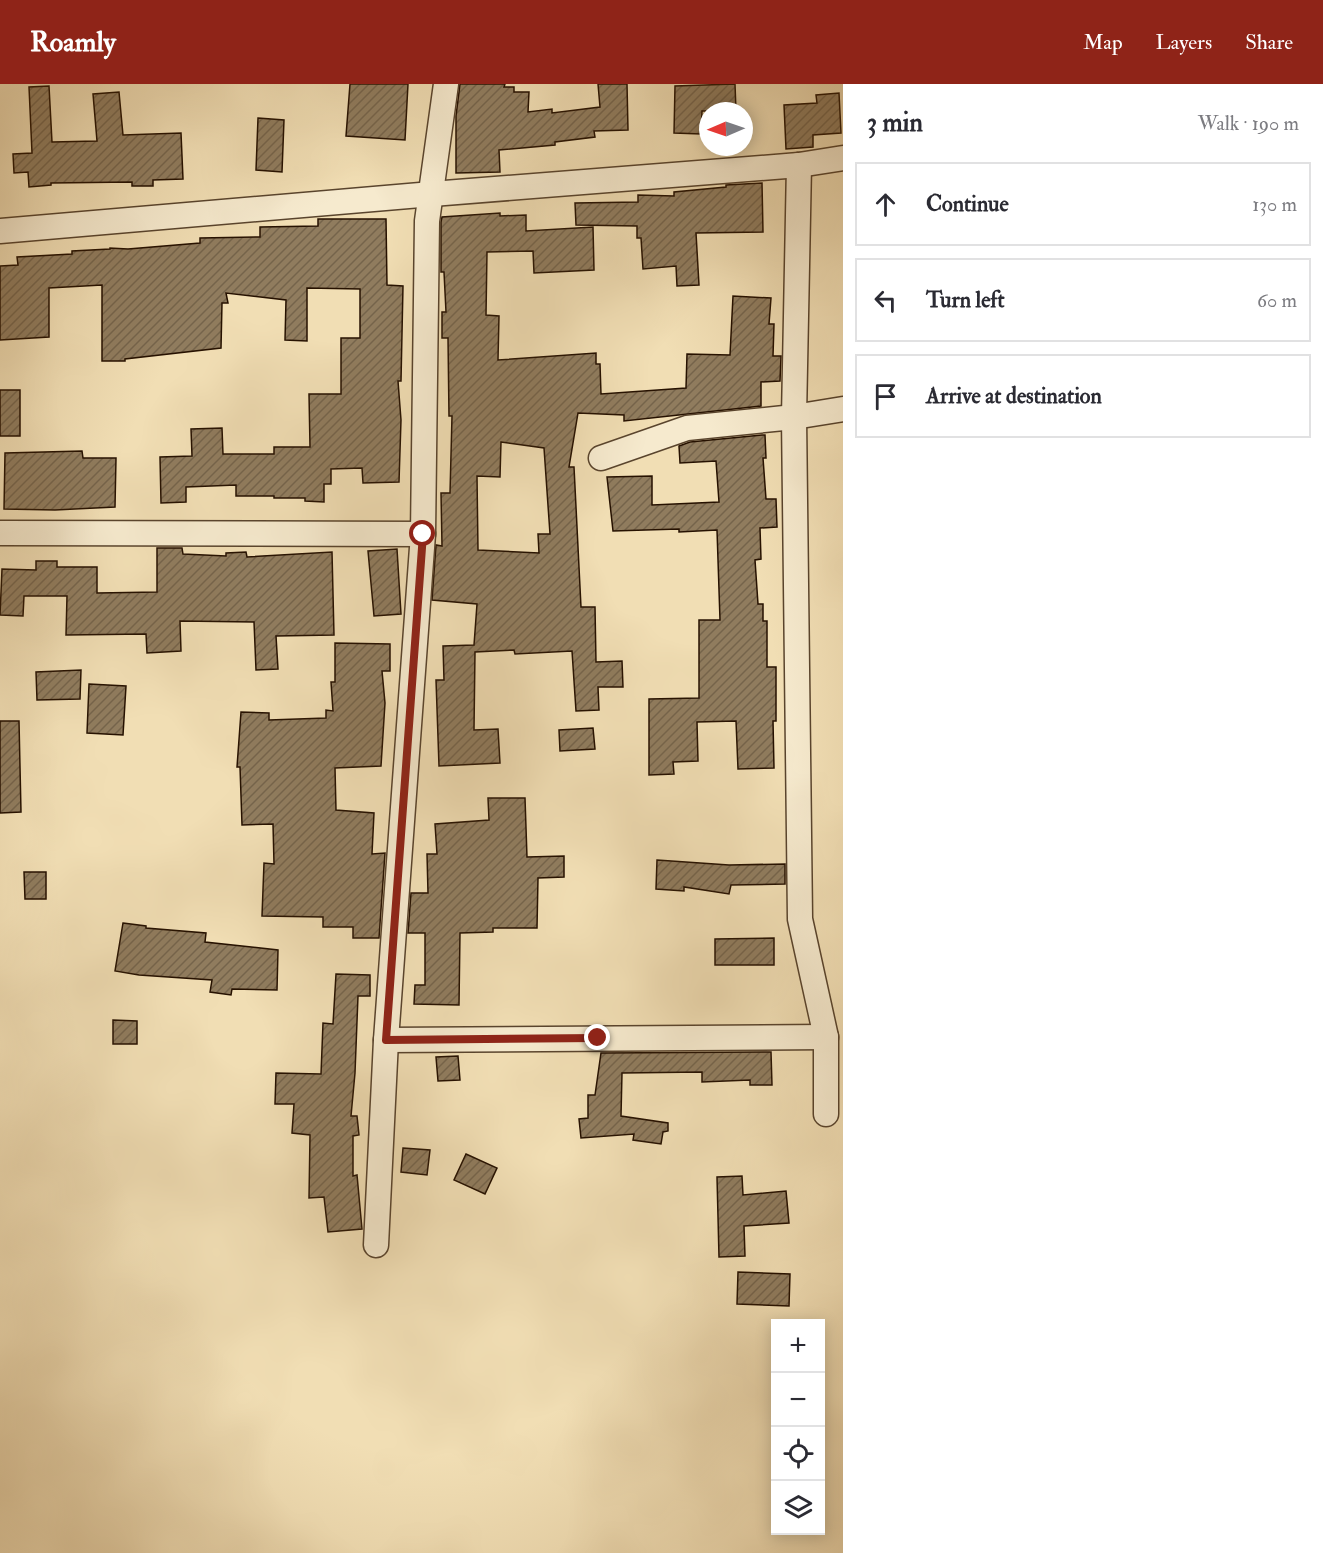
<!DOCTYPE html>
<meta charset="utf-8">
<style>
body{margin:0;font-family:"IM FELL Double Pica",serif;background:#f7f7f7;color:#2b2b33}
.controls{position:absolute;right:18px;bottom:18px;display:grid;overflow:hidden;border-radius:0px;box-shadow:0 3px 15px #0003}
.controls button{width:54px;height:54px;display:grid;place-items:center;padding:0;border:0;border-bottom:2px solid #e1e1e2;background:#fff;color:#2b2b33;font:30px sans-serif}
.compass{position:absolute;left:699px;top:18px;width:54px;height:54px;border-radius:50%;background:#fff;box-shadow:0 3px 15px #0003;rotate:268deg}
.stop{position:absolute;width:18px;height:18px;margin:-14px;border:4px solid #8f2418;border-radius:50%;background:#fff}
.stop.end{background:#8f2418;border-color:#fff;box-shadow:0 2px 6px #0008}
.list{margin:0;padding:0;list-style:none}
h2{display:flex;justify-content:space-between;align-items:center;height:78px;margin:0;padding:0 24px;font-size:26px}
h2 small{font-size:20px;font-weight:400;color:#7c7c81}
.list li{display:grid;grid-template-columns:39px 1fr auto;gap:18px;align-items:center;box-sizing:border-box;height:84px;margin:0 12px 12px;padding:0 12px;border:2px solid #e1e1e2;border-radius:0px}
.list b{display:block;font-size:22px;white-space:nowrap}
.list em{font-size:20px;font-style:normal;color:#7c7c81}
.icon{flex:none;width:33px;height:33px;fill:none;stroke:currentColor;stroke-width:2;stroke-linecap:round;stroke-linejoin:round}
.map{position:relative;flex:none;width:843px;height:1469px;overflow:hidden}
header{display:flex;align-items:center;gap:36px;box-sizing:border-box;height:84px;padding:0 30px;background:#8f2418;color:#fff}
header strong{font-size:28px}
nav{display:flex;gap:33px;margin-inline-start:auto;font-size:21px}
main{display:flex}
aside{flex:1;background:#fff}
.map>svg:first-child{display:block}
.building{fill:url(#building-hatch);stroke:#261100;stroke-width:1.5;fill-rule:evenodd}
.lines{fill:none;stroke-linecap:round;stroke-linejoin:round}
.street-casing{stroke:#59442d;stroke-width:27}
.street{stroke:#f6eace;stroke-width:24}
.route{stroke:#8f2418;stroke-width:8}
</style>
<header>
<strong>Roamly</strong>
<nav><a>Map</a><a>Layers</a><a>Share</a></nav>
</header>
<main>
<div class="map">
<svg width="843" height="1469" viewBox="0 0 843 1469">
<defs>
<pattern id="building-hatch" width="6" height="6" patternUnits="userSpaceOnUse" patternTransform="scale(1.5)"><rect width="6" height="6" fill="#907c5e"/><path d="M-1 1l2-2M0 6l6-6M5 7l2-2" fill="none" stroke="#75644b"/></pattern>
</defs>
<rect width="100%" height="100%" fill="#f1deb4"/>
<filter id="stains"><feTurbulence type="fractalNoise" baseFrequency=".00333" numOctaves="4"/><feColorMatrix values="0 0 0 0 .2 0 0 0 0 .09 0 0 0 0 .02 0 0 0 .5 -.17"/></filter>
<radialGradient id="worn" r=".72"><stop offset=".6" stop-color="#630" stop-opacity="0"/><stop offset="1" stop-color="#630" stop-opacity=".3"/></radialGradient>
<g class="building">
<polygon points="350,0 408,0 405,56 346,52"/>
<polygon points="460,0 505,0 504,3 514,3 514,8 529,8 528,28 552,25 552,29 600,23 598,0 627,0 628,46 594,47 595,53 555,58 555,61 499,66 500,88 456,89 456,32"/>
<polygon points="735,0 736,27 702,27 701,50 674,49 675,2"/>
<polygon points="49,2 52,58 97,57 93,10 119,8 123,51 181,49 183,95 153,96 153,102 132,102 132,98 51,99 51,101 29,103 28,88 14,89 13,70 32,69 29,3"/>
<polygon points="839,9 841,49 813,51 813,63 786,65 784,21 817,19 816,11"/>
<polygon points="258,34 284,36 282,88 256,86"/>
<polygon points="762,99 763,148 696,149 699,201 677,202 676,182 643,185 641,154 637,154 637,142 576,141 575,119 638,118 638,111 674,112 674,108 726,103 726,101"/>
<path d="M 500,129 L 500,132 L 526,131 L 526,147 L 593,143 L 594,186 L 534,189 L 533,167 L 487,168 L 486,231 L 499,232 L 498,276 L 596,269 L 596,280 L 600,280 L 601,310 L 686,304 L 687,270 L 730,271 L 733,212 L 771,214 L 769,240 L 774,240 L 773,272 L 781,272 L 780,297 L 761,298 L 761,322 L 624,337 L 624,331 L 578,329 L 569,383 L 574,383 L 581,523 L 595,523 L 596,578 L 622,577 L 623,603 L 598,603 L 599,626 L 576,627 L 572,567 L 515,570 L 514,566 L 475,568 L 474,646 L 498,645 L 500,679 L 439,682 L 436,596 L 444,596 L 443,562 L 474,561 L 477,520 L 432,516 L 436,461 L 442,462 L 441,409 L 450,409 L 452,332 L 449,332 L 448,254 L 442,254 L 442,228 L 446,228 L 444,188 L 441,188 L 441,138 L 442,133 ZM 501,358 L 544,364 L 550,450 L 538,450 L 539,469 L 478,466 L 477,392 L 500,393 Z"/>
<polygon points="318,135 386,135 387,201 403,202 401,297 398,297 401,336 399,398 363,399 362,384 331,385 331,400 324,400 324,418 305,417 305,414 274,414 274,412 236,412 236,401 186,403 186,418 161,419 160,373 192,372 191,345 222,344 223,370 274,370 274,363 310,363 309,310 341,310 341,254 360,254 360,205 307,204 307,257 285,256 286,216 226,209 228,219 222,219 221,264 125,275 125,277 102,277 102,201 49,204 49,253 0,256 0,182 18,181 17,173 72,170 72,167 110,165 110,164 128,165 200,159 200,154 260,153 260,143 318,142"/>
<rect x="0" y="306" width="20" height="46"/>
<polygon points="762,351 765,351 766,374 763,374 766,415 776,415 777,443 760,444 761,475 755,476 758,520 763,520 763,537 767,537 767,583 776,583 776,637 773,637 774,684 738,685 736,637 697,638 698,677 673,678 674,690 649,691 649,615 699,614 699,536 720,536 717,446 679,448 679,445 613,447 607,393 652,392 652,421 719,418 716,377 680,379 679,362 690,358"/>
<polygon points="82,367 83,374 116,374 115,423 55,426 4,425 5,369"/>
<polygon points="157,464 182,464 183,470 226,472 226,469 246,468 247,473 332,468 334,551 276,552 278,585 256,586 254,538 180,537 181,567 147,569 146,550 66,551 67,512 24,512 23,532 0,531 2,485 36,486 36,477 57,477 57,483 97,483 97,509 157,508"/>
<polygon points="397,465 401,530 374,532 368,467"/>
<polygon points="335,559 390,560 390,587 382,587 385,619 381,682 335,684 336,726 374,729 372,770 385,769 379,854 353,854 353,843 323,843 323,833 262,832 264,779 274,780 273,740 242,741 240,683 237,683 241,628 269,629 269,636 326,634 326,626 333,627 331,598 335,598"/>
<polygon points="81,586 80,615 37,616 36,588"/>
<polygon points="89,600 126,602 123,651 87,649"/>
<polygon points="0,637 19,637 21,728 0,729"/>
<polygon points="593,644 595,665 560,667 559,646"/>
<polygon points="488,714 525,714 527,773 564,772 564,793 538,794 537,844 493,844 493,848 460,849 459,921 414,920 415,901 425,901 425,849 408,849 411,809 428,809 427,770 437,770 435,740 489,736"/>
<polygon points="657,776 729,781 785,780 785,800 731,801 729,810 684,803 684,807 656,805"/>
<polygon points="24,788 46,788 46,815 25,815"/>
<polygon points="123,839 146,842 146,844 206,849 205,858 278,866 277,906 232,905 231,911 210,908 212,896 139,891 115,887"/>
<polygon points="774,854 774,881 715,881 715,855"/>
<polygon points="336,890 370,891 370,912 358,912 355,989 351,1032 357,1032 359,1051 353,1052 353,1092 357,1091 362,1145 328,1148 324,1113 309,1114 310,1051 292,1049 294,1020 275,1020 276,989 321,990 323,939 333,940"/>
<polygon points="113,936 137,937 137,960 113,960"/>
<polygon points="771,968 772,1001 750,1001 750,996 702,998 702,988 622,989 621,1032 668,1039 668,1047 663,1048 661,1060 633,1056 634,1050 581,1054 579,1035 588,1034 588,1011 595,1011 601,969"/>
<polygon points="458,972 460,996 438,997 436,973"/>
<polygon points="403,1064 430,1066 427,1091 401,1088"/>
<polygon points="466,1070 497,1084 485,1110 454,1096"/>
<polygon points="742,1092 743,1111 786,1107 789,1139 744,1142 745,1172 719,1173 717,1093"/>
<polygon points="738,1188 790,1190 789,1222 737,1220"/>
</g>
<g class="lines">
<defs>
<g id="street">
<polyline points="799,81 794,333 800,835 826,953 826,1030"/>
<polyline points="0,147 432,110 799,81 843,74"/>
<polyline points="601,374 687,344 794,333 843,325"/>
<polyline points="0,449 423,450 427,137 446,0"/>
<polyline points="386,956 826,953"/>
<polyline points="376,1161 386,956 423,450"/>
</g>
</defs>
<use href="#street" class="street-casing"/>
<use href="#street" class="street"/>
</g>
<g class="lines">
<polyline class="route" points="423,450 386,956 598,954"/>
</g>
<rect width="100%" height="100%" filter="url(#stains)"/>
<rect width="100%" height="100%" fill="url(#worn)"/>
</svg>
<div class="controls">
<button>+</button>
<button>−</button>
<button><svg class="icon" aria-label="locate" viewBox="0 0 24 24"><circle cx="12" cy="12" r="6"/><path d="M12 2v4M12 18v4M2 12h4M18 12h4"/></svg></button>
<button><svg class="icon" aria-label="layers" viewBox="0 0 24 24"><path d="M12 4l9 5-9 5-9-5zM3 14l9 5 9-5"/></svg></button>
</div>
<svg class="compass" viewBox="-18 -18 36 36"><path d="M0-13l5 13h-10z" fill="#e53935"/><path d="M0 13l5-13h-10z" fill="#7c7c81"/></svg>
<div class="stop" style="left:423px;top:450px"></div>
<div class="stop end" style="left:598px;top:954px"></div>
</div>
<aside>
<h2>3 min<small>Walk · 190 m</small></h2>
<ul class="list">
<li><svg class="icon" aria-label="ahead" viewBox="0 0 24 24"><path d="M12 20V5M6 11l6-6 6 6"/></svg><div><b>Continue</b></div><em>130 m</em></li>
<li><svg class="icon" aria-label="left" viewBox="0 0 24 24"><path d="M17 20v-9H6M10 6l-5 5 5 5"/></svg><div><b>Turn left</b></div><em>60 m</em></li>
<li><svg class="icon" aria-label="arrive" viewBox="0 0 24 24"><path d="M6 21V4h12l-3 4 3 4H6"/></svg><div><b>Arrive at destination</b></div></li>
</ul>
</aside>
</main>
